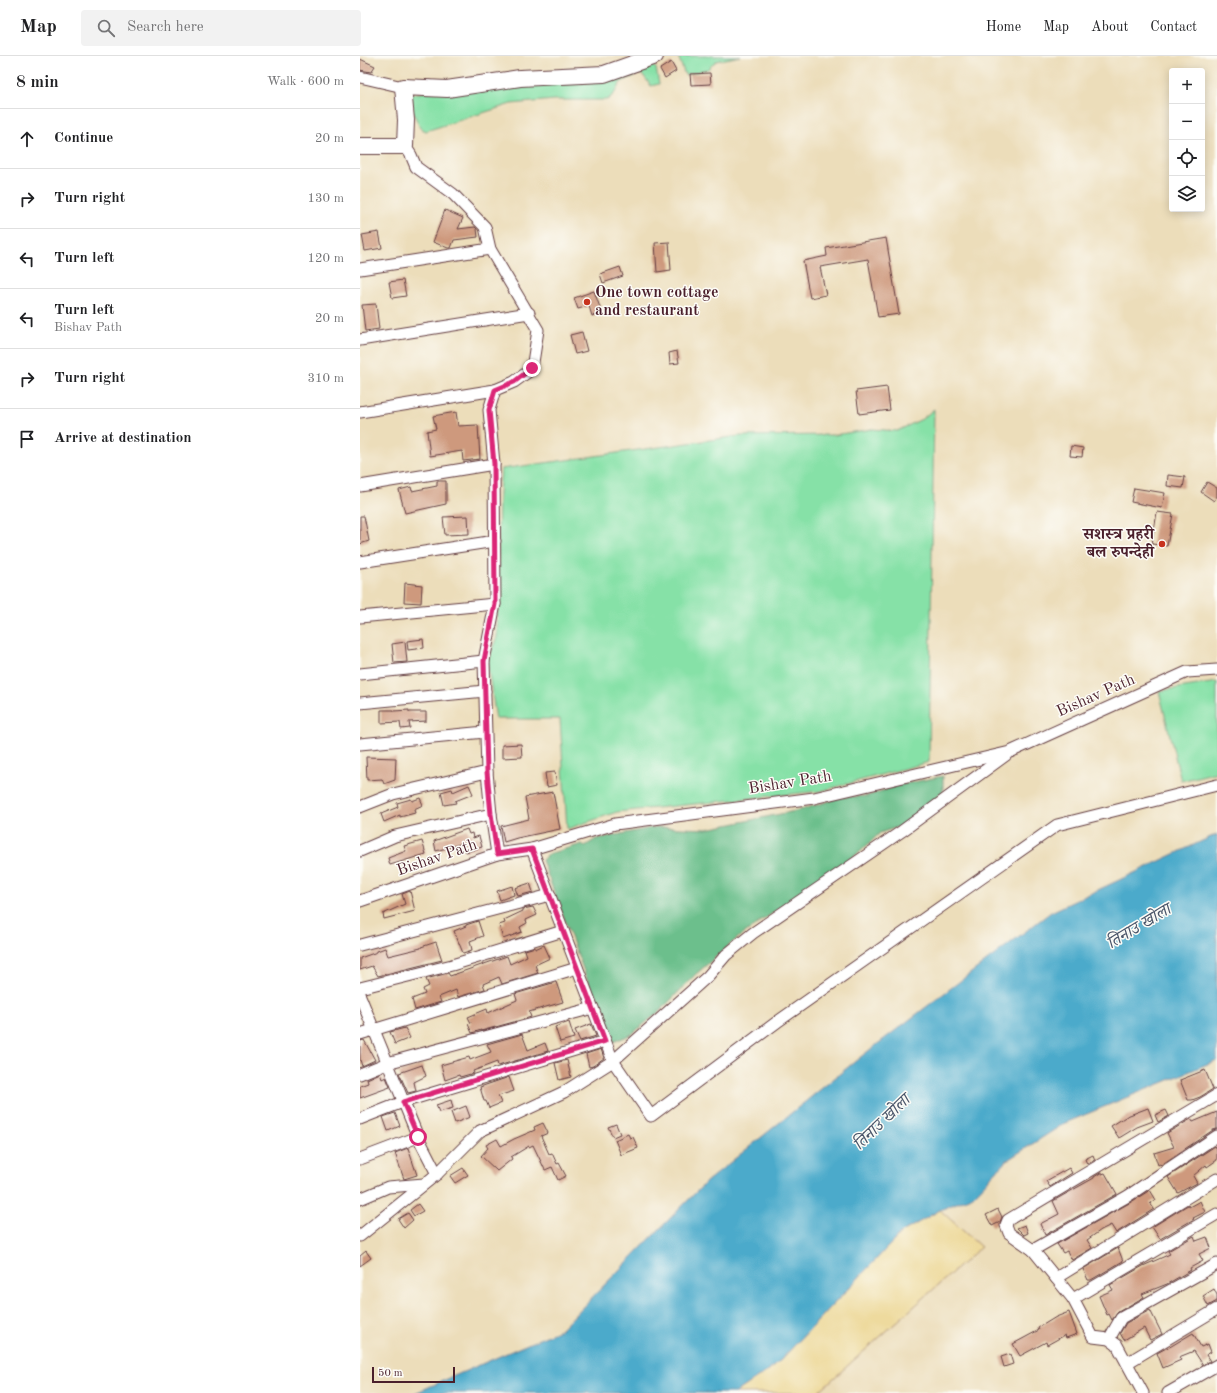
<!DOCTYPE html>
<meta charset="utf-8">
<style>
body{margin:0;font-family:"Old Standard TT","Noto Serif Devanagari",serif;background:#f2f2f2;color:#202124}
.controls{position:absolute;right:12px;top:12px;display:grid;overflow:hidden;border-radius:4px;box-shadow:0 2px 10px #0003}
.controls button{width:36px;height:36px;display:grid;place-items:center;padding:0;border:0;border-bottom:1px solid #e0e0e0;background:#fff;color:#202124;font:20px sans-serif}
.scale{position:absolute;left:12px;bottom:10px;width:83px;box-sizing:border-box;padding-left:4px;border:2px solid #4a1f2b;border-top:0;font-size:11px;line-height:14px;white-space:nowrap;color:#4a1f2b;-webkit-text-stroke:3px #fdfcf7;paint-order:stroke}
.stop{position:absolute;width:12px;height:12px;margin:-9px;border:3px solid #db2777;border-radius:50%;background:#fff}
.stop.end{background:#db2777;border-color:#fff;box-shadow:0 1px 4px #0008}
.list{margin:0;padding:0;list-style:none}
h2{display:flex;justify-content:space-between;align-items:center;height:52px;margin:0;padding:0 16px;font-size:17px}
h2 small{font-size:13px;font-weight:400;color:#757577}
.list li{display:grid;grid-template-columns:26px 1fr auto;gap:12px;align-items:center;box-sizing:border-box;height:60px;padding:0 16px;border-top:1px solid #e0e0e0}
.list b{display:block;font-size:15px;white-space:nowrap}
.list p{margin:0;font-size:13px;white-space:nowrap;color:#757577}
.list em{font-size:13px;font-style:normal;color:#757577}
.icon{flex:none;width:22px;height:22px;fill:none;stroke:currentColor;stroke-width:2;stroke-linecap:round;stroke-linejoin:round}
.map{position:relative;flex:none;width:857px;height:1337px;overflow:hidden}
header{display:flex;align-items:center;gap:24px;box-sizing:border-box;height:56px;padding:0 20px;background:#fff;border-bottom:1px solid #e0e0e0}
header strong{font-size:19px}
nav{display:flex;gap:22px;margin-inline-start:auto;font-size:14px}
.search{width:280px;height:36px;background:#f2f2f2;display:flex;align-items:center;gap:10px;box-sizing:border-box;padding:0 14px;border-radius:4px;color:#757577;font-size:15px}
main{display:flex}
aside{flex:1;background:#fff}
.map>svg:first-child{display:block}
.green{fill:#86e1a7;stroke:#688069}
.forest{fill:#6cbf8c;stroke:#5b6f5c}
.sand{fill:#eeda9e;stroke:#9c7c64}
.water{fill:#4caacb;stroke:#4b647b}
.building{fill:#ce997d}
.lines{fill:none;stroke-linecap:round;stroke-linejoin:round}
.street-casing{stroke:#623c40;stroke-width:13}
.secondary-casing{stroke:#623c40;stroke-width:18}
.street{stroke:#fff;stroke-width:11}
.secondary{stroke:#fff;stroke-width:16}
.route{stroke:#db2777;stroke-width:5}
.poi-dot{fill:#c8321e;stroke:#fdfcf7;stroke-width:1.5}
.labels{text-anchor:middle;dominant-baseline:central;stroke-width:3;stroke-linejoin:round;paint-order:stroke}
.poi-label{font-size:16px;font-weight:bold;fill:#4a1f2b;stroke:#fdfcf7;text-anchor:start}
.street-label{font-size:16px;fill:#4a1f2b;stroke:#fdfcf7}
.water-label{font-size:17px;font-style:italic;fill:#4b576b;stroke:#fdfcf7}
</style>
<header>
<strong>Map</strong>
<div class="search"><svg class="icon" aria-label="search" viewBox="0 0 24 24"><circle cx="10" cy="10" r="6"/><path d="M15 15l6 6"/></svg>Search here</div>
<nav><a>Home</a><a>Map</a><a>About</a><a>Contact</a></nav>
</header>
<main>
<aside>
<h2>8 min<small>Walk · 600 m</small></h2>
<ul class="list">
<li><svg class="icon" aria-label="ahead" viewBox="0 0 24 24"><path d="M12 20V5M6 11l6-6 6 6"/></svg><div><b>Continue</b></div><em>20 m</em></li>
<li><svg class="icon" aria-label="right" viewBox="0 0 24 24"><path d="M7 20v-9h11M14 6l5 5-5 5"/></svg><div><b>Turn right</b></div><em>130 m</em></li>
<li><svg class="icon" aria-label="left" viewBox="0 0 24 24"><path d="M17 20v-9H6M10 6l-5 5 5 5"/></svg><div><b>Turn left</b></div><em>120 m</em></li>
<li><svg class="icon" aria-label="left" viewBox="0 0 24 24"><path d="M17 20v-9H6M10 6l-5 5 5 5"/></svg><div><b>Turn left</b><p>Bishav Path</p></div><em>20 m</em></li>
<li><svg class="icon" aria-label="right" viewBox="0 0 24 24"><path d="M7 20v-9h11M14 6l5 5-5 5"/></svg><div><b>Turn right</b></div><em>310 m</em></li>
<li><svg class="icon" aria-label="arrive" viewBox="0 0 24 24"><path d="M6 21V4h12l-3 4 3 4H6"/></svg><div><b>Arrive at destination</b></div></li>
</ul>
</aside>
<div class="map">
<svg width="857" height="1337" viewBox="0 0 857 1337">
<rect width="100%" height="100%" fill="#fdfcf7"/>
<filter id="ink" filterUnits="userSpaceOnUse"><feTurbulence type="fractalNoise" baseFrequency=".025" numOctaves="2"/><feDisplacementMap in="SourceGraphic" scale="8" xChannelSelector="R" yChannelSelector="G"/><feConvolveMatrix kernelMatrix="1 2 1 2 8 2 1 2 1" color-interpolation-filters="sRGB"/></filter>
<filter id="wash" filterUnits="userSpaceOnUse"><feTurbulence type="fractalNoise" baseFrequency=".012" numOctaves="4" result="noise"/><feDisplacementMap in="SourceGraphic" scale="16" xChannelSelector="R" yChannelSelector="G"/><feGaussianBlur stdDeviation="0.9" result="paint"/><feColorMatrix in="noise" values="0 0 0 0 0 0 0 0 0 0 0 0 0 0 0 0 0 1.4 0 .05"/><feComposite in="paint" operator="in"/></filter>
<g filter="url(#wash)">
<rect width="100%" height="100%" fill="#ecddba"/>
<g class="green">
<polygon points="318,0 380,0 356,5 348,13 325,19"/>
<polygon points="290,7 296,12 299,28 291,30 283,19 279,18 261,26 254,38 247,44 194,44 151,48 66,75 60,72 50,49 51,38"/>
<polygon points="574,353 569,706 461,735 257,756 207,773 200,663 136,663 127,605 137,581 139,437 141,413 379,380 474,379 512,373 537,375 562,363"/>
<polygon points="857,626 857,716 821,725 799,635"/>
</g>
<polygon class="forest" points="583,720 583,736 544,769 520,777 500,796 379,881 336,918 300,955 272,978 251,987 182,804 188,798 222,788 225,790 236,783 296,771 347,773 440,754 482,741 507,740 539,729"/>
<polygon class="sand" points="580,1154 621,1191 457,1337 375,1337 415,1310 542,1176"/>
<polygon class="water" points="857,778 857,1004 705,1067 646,1105 613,1140 580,1154 542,1176 415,1310 375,1337 55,1337 200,1274 346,1126 503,999 691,856"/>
<g id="blocks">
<g class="building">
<polygon points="0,3 15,10 11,16 0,14"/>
<polygon points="311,6 316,15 305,22 300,13"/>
<polygon points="350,17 351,28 331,29 330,18"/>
<polygon points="85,154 103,162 98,173 115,171 117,173 118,181 94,184 91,192 88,192 73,186"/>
<polygon points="19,176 22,192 5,195 2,179"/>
<polygon points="526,182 539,258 518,261 508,203 460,211 466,239 450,242 443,205 467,200 466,192"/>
<polygon points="309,186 311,214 297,216 295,187"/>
<polygon points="260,211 263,220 243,227 240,218"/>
<polygon points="43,224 46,240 32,242 29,226"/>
<polygon points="234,235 242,257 232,260 229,250 218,253 214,242"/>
<polygon points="16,248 19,273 5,275 2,249"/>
<polygon points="222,276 227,295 215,298 210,279"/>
<polygon points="317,295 319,307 310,308 309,297"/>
<polygon points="527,331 530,354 499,358 496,335"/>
<polygon points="96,356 98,370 118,369 120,403 103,405 102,395 70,400 67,375 76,373 73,360"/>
<polygon points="711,390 723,392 722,401 710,400"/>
<polygon points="808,419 825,421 823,432 807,430"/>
<polygon points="77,425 86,425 86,448 45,457 39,434 51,431 52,435 77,430"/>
<polygon points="847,426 857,432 857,440 854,445 841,436"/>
<polygon points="774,432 805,437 802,452 771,446"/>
<polygon points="797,456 813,458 807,490 792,488"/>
<polygon points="0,460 4,460 9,485 0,488"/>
<polygon points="108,460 109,478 85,479 83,461"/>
<polygon points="45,527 62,529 61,547 44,546"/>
<polygon points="63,583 64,592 48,594 47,585"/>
<polygon points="45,586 47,606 34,607 32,588"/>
<polygon points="21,654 34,654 34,655 49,654 49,656 66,656 66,665 49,666 50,672 41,673 40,666 21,667"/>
<polygon points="161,688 162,701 142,702 142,689"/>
<polygon points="6,701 36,702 35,724 24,728 22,723 7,724"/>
<polygon points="195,716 197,729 187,731 185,717"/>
<polygon points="109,729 113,738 95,745 96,747 84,749 81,736 92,733 93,736"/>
<polygon points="193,736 200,773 157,782 144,786 141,770 169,763 165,741"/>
<polygon points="60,742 63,749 54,753 55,757 40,761 40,759 24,766 21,758 38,751 37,747 51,743 52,745"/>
<polygon points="107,773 109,778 112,777 113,782 119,780 122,791 106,796 103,787 76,795 74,785"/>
<polygon points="62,785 66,798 30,809 28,802 46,795 44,790"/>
<polygon points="170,827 173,836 158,840 155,832"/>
<polygon points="152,830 154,839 140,844 137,835"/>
<polygon points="50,835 55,855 24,863 23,858 45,848 42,838"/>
<polygon points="173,851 177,859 166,864 167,867 160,871 162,876 143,883 139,869 145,867 144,864 163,855 163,853"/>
<polygon points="118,865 123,880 110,885 112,894 103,897 94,875 106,870 106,869"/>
<polygon points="76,886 82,904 18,920 12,910 0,914 0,902 17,896 17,895 25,892 28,900 61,892 61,891"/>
<polygon points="184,889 190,902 175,909 178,917 142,928 139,921 123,928 125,933 98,941 96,934 79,941 81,946 55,954 52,943 65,938 63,933 69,930 66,923 88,917 90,920 147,900 150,908 167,900 165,894 175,891 175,893"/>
<polygon points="196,926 203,946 169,956 171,961 168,962 121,975 121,974 112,977 108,968 111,967 108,961 127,953 128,957 157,944 155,938"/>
<polygon points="209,966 214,982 200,986 195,971"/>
<polygon points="231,968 236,980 220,985 215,974"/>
<polygon points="45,972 50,982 35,988 30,976"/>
<polygon points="162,978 168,994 185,987 188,995 138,1010 137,1006 113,1015 114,1017 100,1021 99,1019 85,1024 81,1009 109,1001 110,1004 131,996 127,988"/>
<polygon points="4,984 15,1004 2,1010 0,1004 0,985"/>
<polygon points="241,993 244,1002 233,1010 229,1011 226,998"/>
<polygon points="207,1004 211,1021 199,1024 195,1007"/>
<polygon points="62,1009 66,1020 54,1026 56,1035 48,1037 39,1017"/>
<polygon points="845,1014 853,1033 840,1041 832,1044 828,1044 820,1024"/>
<polygon points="20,1017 22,1023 26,1021 30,1031 0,1042 0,1030 8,1027 7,1023"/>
<polygon points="149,1021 154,1035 138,1040 141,1047 129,1052 126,1045 124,1045 120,1031"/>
<polygon points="91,1044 93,1052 79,1056 76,1049"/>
<polygon points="106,1050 110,1061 95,1067 91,1056"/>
<polygon points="788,1052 793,1065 777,1071 759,1082 751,1070 767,1060"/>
<polygon points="806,1054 809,1060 798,1066 795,1059"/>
<polygon points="857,1056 857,1073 853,1074 801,1109 800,1108 798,1109 794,1097 814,1091 807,1077 831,1063 833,1066"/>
<polygon points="35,1057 40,1070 28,1075 23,1061"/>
<polygon points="183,1067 188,1077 181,1080 189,1098 192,1097 197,1108 199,1107 206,1120 198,1124 192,1111 185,1114 173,1089 169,1091 169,1090 151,1101 152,1103 137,1115 121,1100 128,1092 126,1089 137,1083 141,1090 154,1083 175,1074 174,1071"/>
<polygon points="256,1068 260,1078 253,1081 248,1071"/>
<polygon points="268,1078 270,1082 273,1081 278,1092 261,1099 255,1084"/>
<polygon points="855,1090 857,1093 857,1104 847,1111 846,1109 833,1120 837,1127 818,1137 808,1121"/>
<polygon points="48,1092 57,1119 44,1123 35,1097"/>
<polygon points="733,1099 735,1104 727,1108 725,1103"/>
<polygon points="103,1112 108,1119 95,1127 90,1120"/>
<polygon points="709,1112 712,1117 690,1131 686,1125"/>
<polygon points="742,1116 742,1118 745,1117 757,1138 685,1179 680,1168 699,1158 693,1145 734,1122 734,1121"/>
<polygon points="790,1134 796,1144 790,1147 794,1153 756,1177 751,1169 741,1174 727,1184 732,1192 712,1204 707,1195 703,1197 697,1188 771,1146"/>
<polygon points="840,1145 845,1156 833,1162 834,1163 800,1183 792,1171 826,1150 828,1149 829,1151"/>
<polygon points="58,1148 63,1155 54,1160 50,1154"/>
<polygon points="638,1153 642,1161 640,1166 632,1170 626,1159"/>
<polygon points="48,1157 53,1164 44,1172 38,1163"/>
<polygon points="665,1169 668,1177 664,1179 657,1172"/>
<polygon points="834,1180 836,1185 847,1181 851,1192 839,1198 843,1205 830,1212 831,1214 807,1228 782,1238 784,1241 758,1256 752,1264 749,1258 747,1259 739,1240 753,1234 750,1229 783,1210 810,1198 808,1195"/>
<polygon points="758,1192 763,1205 731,1224 728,1224 723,1213"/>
<polygon points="6,1195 11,1202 0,1210 0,1200"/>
<polygon points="854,1233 857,1239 857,1245 848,1250 843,1240"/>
<polygon points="790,1254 802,1278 790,1284 784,1272 764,1284 760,1277 766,1267"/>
<polygon points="709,1256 717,1278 706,1282 705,1279 687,1289 686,1286 660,1300 653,1288 679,1274 678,1272 696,1261"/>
<polygon points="833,1277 841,1291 848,1288 851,1296 846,1299 850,1305 843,1309 834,1295 819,1301 821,1304 803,1312 797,1297 808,1291 808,1292"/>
<polygon points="650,1298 653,1308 644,1311 641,1301"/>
</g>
</g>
</g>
<g filter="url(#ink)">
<use href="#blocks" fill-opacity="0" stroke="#623c40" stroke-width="1"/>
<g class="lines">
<defs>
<g id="street">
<polyline points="0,21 43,31"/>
<polyline points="45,90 51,99 56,111 93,138 125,171 130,193 178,274 172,313 154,326 135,334 129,354 134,408 135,548 124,605 127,716 131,758 137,798"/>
<polyline points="0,213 130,193"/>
<polyline points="0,284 169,257"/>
<polyline points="0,356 135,334"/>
<polyline points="0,430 134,408"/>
<polyline points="0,506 135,485"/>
<polyline points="0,561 135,548"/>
<polyline points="0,618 124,605"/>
<polyline points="0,647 125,635"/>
<polyline points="0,688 125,676"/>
<polyline points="0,751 33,738 127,716"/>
<polyline points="172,793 253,1005 291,1060 417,966 697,769 857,729"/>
<polyline points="0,795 35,780 131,758"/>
<polyline points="0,845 137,798 172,793 255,768 454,742 650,696 827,616 857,614"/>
<polyline points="0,889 190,839"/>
<polyline points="0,932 92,909 203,875"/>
<polyline points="0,940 58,1081 77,1118"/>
<polyline points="0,978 217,912"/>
<polyline points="0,1018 27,1007 233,952"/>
<polyline points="0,1063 43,1046 245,985"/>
<polyline points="0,1103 58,1081"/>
<polyline points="0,1143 28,1131 64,1128"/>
<polyline points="0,1180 77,1118 120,1075 204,1036 253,1005 348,920 366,899 393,877 542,775 646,699"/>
<polyline points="673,1194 768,1140 857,1080"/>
<polyline points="696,1222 857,1123"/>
<polyline points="713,1243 857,1158"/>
<polyline points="749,1283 761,1262 857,1208"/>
<polyline points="767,1307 857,1253"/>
<polyline points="783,1337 757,1289 749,1283 733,1281 713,1243 673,1194 649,1177 646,1169 648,1164 857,1039"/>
<polyline points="808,1337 857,1309"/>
</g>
<polyline id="secondary" points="0,90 45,90 46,64 43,31 87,33 160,22 244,18 295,0"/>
</defs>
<use href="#street" class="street-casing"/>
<use href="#secondary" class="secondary-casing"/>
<use href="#street" class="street"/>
<use href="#secondary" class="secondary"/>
</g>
</g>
<g class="lines" filter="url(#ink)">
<polyline class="route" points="58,1081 43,1046 245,985 172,793 137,798 131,758 127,716 124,605 135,548 134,408 129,354 135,334 154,326 172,312"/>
</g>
<g class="poi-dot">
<circle cx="227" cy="246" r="4"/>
<circle cx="802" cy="488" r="4"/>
</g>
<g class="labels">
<g class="poi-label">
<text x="235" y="237">One town cottage<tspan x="235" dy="18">and restaurant</tspan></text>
<text x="794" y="479" text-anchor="end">सशस्त्र प्रहरी<tspan x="794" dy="18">बल रुपन्देही</tspan></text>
</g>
<g class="street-label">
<text transform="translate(736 640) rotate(-24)">Bishav Path</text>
<text transform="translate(430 727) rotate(-9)">Bishav Path</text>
<text transform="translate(77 802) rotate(-19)">Bishav Path</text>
</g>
<g class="water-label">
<text transform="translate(779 871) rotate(-31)">तिनाउ खोला</text>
<text transform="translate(522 1067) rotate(-44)">तिनाउ खोला</text>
</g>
</g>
</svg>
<div class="controls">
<button>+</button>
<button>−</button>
<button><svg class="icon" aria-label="locate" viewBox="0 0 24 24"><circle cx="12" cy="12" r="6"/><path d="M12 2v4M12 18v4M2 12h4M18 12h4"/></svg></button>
<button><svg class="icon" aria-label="layers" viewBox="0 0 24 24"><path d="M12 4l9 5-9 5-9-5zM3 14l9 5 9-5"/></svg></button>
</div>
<div class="scale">50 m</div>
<div class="stop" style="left:58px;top:1081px"></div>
<div class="stop end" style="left:172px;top:312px"></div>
</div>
</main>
